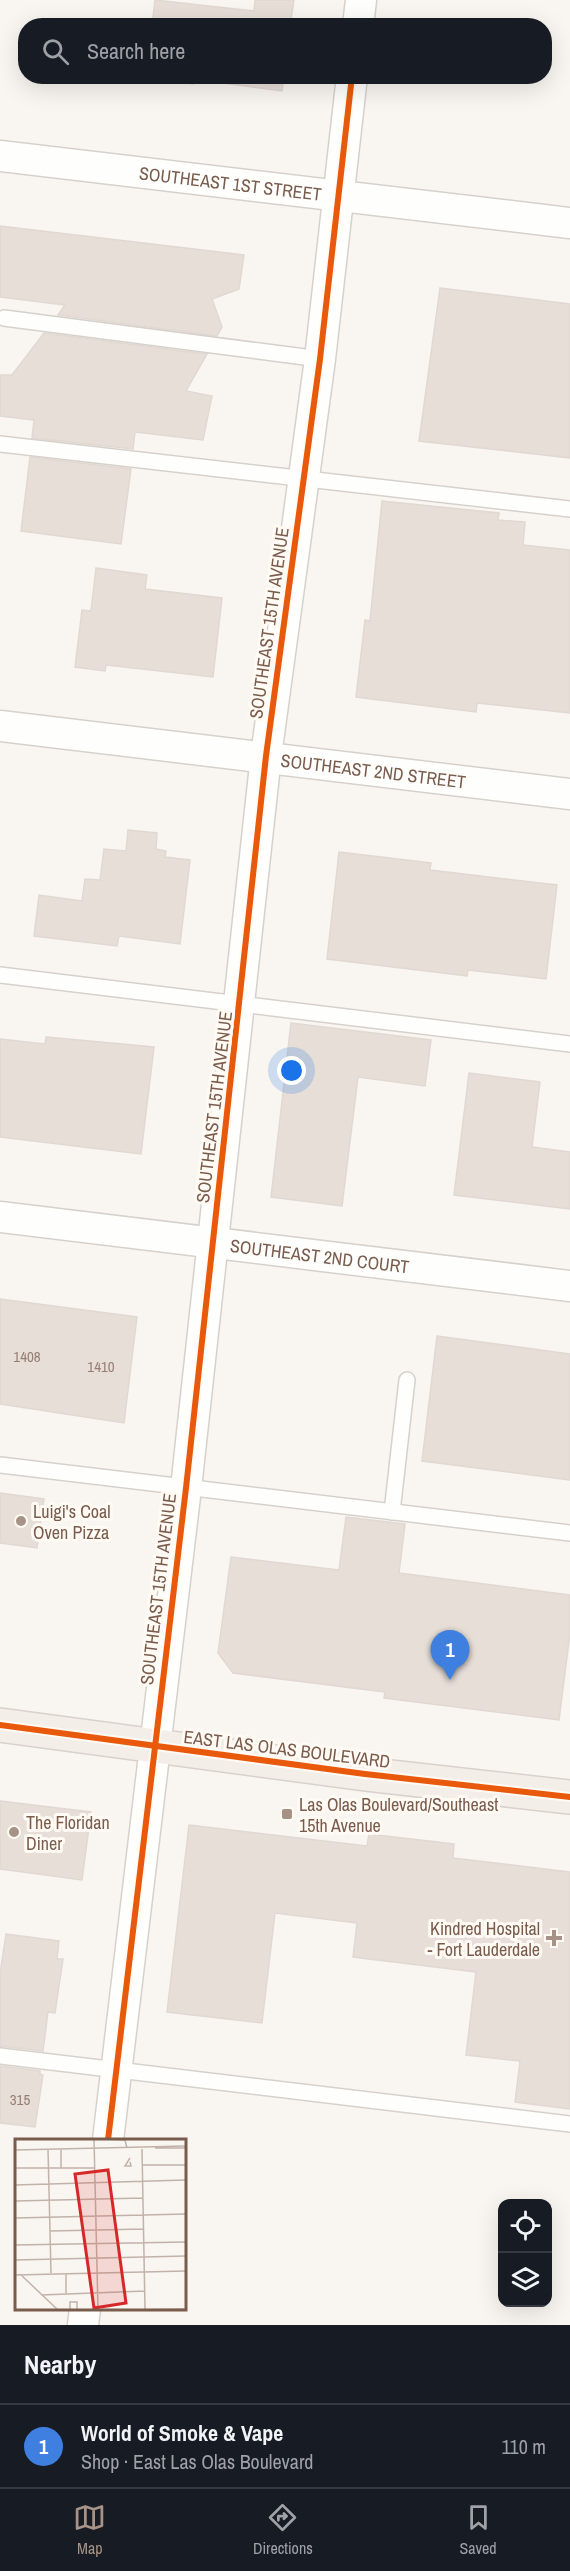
<!DOCTYPE html>
<meta charset="utf-8">
<style>
body{margin:0;font-family:"Archivo Narrow",sans-serif;background:#20242c;color:#f1f3f6}
.controls{position:absolute;right:18px;bottom:18px;display:grid;overflow:hidden;border-radius:12px;box-shadow:0 6px 24px #0002}
.controls button{width:54px;height:54px;display:grid;place-items:center;padding:0;border:0;border-bottom:2px solid #363941;background:#171b24;color:#f1f3f6;font:30px sans-serif}
.you{position:absolute;left:292px;top:1071px;width:21px;height:21px;margin:-15px;border:4px solid #fff;border-radius:50%;background:#1a73e8;box-shadow:0 0 0 9px #1a73e833}
.badge{display:grid;place-items:center;width:39px;height:39px;border-radius:50%;background:#a69286;color:#fff;font-size:20px;font-weight:700}
.pin{position:absolute;translate:-50% -50px;filter:drop-shadow(0 2px 3px #0008)}
.pin::after{content:'';position:absolute;top:32px;width:21px;height:18px;background:inherit;clip-path:polygon(0 0,100% 0,50% 100%)}
.list{margin:0;padding:0;list-style:none}
h2{display:flex;justify-content:space-between;align-items:center;height:78px;margin:0;padding:0 24px;font-size:26px}
h2 small{font-size:20px;font-weight:400;color:#9ea1a6}
.list li{display:grid;grid-template-columns:39px 1fr auto;gap:18px;align-items:center;box-sizing:border-box;height:84px;padding:0 24px;border-top:2px solid #363941}
.list b{display:block;font-size:22px;white-space:nowrap}
.list p{margin:0;font-size:20px;white-space:nowrap;color:#9ea1a6}
.list em{font-size:20px;font-style:normal;color:#9ea1a6}
.icon{flex:none;width:33px;height:33px;fill:none;stroke:currentColor;stroke-width:2;stroke-linecap:round;stroke-linejoin:round}
.map{position:relative;flex:none;width:570px;height:2325px;overflow:hidden}
.search{position:absolute;background:#171b24;box-shadow:0 6px 24px #0002;left:18px;right:18px;top:18px;height:66px;display:flex;align-items:center;gap:15px;box-sizing:border-box;padding:0 21px;border-radius:24px;color:#9ea1a6;font-size:22px}
.sheet{height:162px;background:#171b24}
nav{display:flex;justify-content:space-around;align-items:center;box-sizing:border-box;height:84px;border-top:2px solid #363941;background:#171b24;font-size:16px;color:#9ea1a6}
nav a{display:grid;justify-items:center;gap:3px}
nav .on{color:#a69286}
.map>svg:first-child{display:block}
.building{fill:#e6ded7;stroke:#e2d8d2;stroke-width:1.5}
.lines{fill:none;stroke-linecap:round;stroke-linejoin:round}
.lane-casing{stroke:#d7d1cb;stroke-width:18}
.street-casing{stroke:#d7d1cb;stroke-width:33}
.primary-casing{stroke:#dad1cc;stroke-width:36}
.lane{stroke:#fefefd;stroke-width:15}
.street{stroke:#fefefd;stroke-width:30}
.primary{stroke:#f3eee8;stroke-width:33}
.cycleway-casing{stroke:#fffaf3;stroke-width:10}
.cycleway{stroke:#e8590c;stroke-width:6}
.poi-dot{fill:#a69286;stroke:#fffaf3;stroke-width:2}
.labels{text-anchor:middle;dominant-baseline:central;stroke-width:6;stroke-linejoin:round;paint-order:stroke}
.number-label{font-size:15px;fill:#977e72}
.street-label{font-size:18px;fill:#7a5c4d;stroke:#fffaf3}
.poi-label{font-size:18px;fill:#7a5c4d;stroke:#fffaf3;text-anchor:start}
.inset-road{fill:none;stroke:#c2b3aa;stroke-width:1.5}
.view{fill:#d62828;fill-opacity:0.15;stroke:#d62828;stroke-width:3}
.inset-edge{fill:none;stroke:#7a5c4d;stroke-width:3}
</style>
<div class="map">
<svg width="570" height="2325" viewBox="0 0 570 2325">
<rect width="100%" height="100%" fill="#f9f5f0"/>
<g class="building">
<polygon points="155,0 254,11 255,0 294,0 290,26 152,26"/>
<polygon points="145,76 284,76 282,91 194,79 193,84"/>
<polygon points="0,226 244,255 239,289 212,299 222,327 217,336 58,315 65,305 0,297"/>
<polygon points="440,288 570,304 570,458 419,441"/>
<polygon points="44,333 207,354 186,391 212,396 203,440 135,432 133,449 32,438 34,420 0,416 0,375 12,375"/>
<polygon points="30,457 131,469 121,544 21,531"/>
<polygon points="382,501 499,513 498,520 525,522 523,545 570,550 570,713 477,703 476,712 356,697 365,620 370,621"/>
<polygon points="96,568 147,575 145,589 222,598 213,677 106,665 105,671 75,667 82,610 91,611"/>
<polygon points="128,830 157,833 156,849 166,851 165,857 190,860 180,944 119,936 117,946 34,936 39,895 82,901 85,879 100,880 104,849 126,851"/>
<polygon points="339,852 431,863 430,870 557,885 546,979 468,970 467,976 327,959"/>
<polygon points="291,1023 431,1040 425,1086 358,1077 342,1206 271,1197"/>
<polygon points="46,1037 154,1047 141,1154 0,1137 0,1039 45,1044"/>
<polygon points="469,1073 540,1082 532,1147 570,1152 570,1209 454,1195"/>
<polygon points="0,1299 137,1317 124,1423 0,1404"/>
<polygon points="437,1336 570,1354 570,1480 422,1461"/>
<polygon points="0,1493 44,1499 37,1548 0,1543"/>
<polygon points="346,1517 405,1524 399,1573 570,1595 570,1633 559,1720 384,1698 385,1692 233,1673 218,1653 231,1557 339,1570"/>
<polygon points="0,1801 91,1812 82,1880 0,1869"/>
<polygon points="189,1825 367,1846 369,1834 454,1844 453,1858 570,1872 570,2109 515,2102 520,2061 466,2055 476,1972 353,1957 357,1923 275,1913 262,2023 167,2012"/>
<polygon points="6,1934 59,1941 57,1959 63,1959 55,2013 48,2012 43,2051 0,2046 0,1974"/>
<polygon points="0,2066 40,2071 40,2074 43,2075 35,2127 0,2123"/>
</g>
<g class="lines">
<defs>
<g id="lane">
<polyline points="4,318 320,359"/>
<polyline points="0,444 570,509"/>
<polyline points="0,975 570,1044"/>
<polyline points="0,1465 570,1533"/>
<polyline points="392,1512 407,1380"/>
<polyline points="0,2056 570,2124"/>
</g>
<g id="street">
<polyline points="358,26 361,0"/>
<path id="s1" d="M 0,156 L 570,223"/>
<path id="s2" d="M 0,726 L 570,794"/>
<path id="s3" d="M 0,1217 L 570,1286"/>
<polyline points="108,2140 186,1488 266,756 320,359 352,76"/>
<polyline points="83,2325 85,2308"/>
</g>
<polyline id="primary" points="0,1725 365,1774 570,1797"/>
</defs>
<use href="#lane" class="lane-casing"/>
<use href="#street" class="street-casing"/>
<use href="#primary" class="primary-casing"/>
<use href="#lane" class="lane"/>
<use href="#street" class="street"/>
<use href="#primary" class="primary"/>
<defs>
<g id="cycleway">
<polyline points="0,1725 365,1774 570,1797"/>
<polyline points="108,2140 186,1488 266,756 320,359 352,76"/>
</g>
</defs>
<use href="#cycleway" class="cycleway-casing"/>
<use href="#cycleway" class="cycleway"/>
</g>
<g class="poi-dot">
<circle cx="21" cy="1521" r="6"/>
<rect x="281" y="1808" width="12" height="12" rx="3"/>
<circle cx="14" cy="1832" r="6"/>
<path d="M551 1929h6v6h6v6h-6v6h-6v-6h-6v-6h6z"/>
</g>
<g class="labels">
<g class="number-label">
<text x="27" y="1356">1408</text>
<text x="101" y="1366">1410</text>
<text x="20" y="2099">315</text>
</g>
<g class="street-label">
<text stroke="none"><textPath href="#s1" startOffset="232">SOUTHEAST 1ST STREET</textPath></text>
<text transform="translate(269 623) rotate(-82)">SOUTHEAST 15TH AVENUE</text>
<text stroke="none"><textPath href="#s2" startOffset="376">SOUTHEAST 2ND STREET</textPath></text>
<text transform="translate(214 1107) rotate(-83)">SOUTHEAST 15TH AVENUE</text>
<text stroke="none"><textPath href="#s3" startOffset="322">SOUTHEAST 2ND COURT</textPath></text>
<text transform="translate(158 1589) rotate(-83)">SOUTHEAST 15TH AVENUE</text>
<text transform="translate(287 1749) rotate(7)">EAST LAS OLAS BOULEVARD</text>
</g>
<g class="poi-label">
<text x="33" y="1511">Luigi's Coal<tspan x="33" dy="21">Oven Pizza</tspan></text>
<text x="299" y="1804">Las Olas Boulevard/Southeast<tspan x="299" dy="21">15th Avenue</tspan></text>
<text x="26" y="1822">The Floridan<tspan x="26" dy="21">Diner</tspan></text>
<text x="540" y="1928" text-anchor="end">Kindred Hospital<tspan x="540" dy="21">- Fort Lauderdale</tspan></text>
</g>
</g>
<g transform="translate(15 2139)">
<rect width="171" height="171" fill="#f9f5f0"/>
<path class="inset-road" d="M 79,0 L 83,171M 87,0 L 110,1 L 112,9M 140,9 L 171,9M 33,10 L 36,134M 46,10 L 46,29M 127,10 L 130,170M 0,11 L 171,7M 115,19 L 110,27 L 116,27 L 115,23M 128,26 L 171,26M 0,29 L 80,29M 0,46 L 171,41M 0,62 L 128,59M 0,79 L 171,75M 35,92 L 129,90M 0,106 L 171,103M 0,121 L 171,117M 5,135 L 43,171M 51,135 L 51,154M 0,136 L 171,132M 26,156 L 130,152M 55,171 L 55,163 L 62,163 L 62,171M 113,171 L 171,170"/>
<path class="view" d="M 93,31 L 111,164 L 79,169 L 60,35 Z"/>
<rect width="171" height="171" class="inset-edge"/>
</g>
</svg>
<div class="controls">
<button><svg class="icon" aria-label="locate" viewBox="0 0 24 24"><circle cx="12" cy="12" r="6"/><path d="M12 2v4M12 18v4M2 12h4M18 12h4"/></svg></button>
<button><svg class="icon" aria-label="layers" viewBox="0 0 24 24"><path d="M12 4l9 5-9 5-9-5zM3 14l9 5 9-5"/></svg></button>
</div>
<div class="you"></div>
<div class="pin badge" style="left:450px;top:1680px;background:#3f7fe0">1</div>
<div class="search"><svg class="icon" aria-label="search" viewBox="0 0 24 24"><circle cx="10" cy="10" r="6"/><path d="M15 15l6 6"/></svg>Search here</div>
</div>
<section class="sheet">
<h2>Nearby<small></small></h2>
<ul class="list">
<li><span class="badge" style="background:#3f7fe0">1</span><div><b>World of Smoke &amp; Vape</b><p>Shop · East Las Olas Boulevard</p></div><em>110 m</em></li>
</ul>
</section>
<nav>
<a class="on"><svg class="icon" aria-label="map" viewBox="0 0 24 24"><path d="M3 6l6-2 6 2 6-2v14l-6 2-6-2-6 2zM9 4v14M15 6v14"/></svg>Map</a>
<a><svg class="icon" aria-label="directions" viewBox="0 0 24 24"><path d="M12 3l9 9-9 9-9-9zM9 14v-3h6M13 9l2 2-2 2"/></svg>Directions</a>
<a><svg class="icon" aria-label="saved" viewBox="0 0 24 24"><path d="M7 4h10v16l-5-4-5 4z"/></svg>Saved</a>
</nav>
